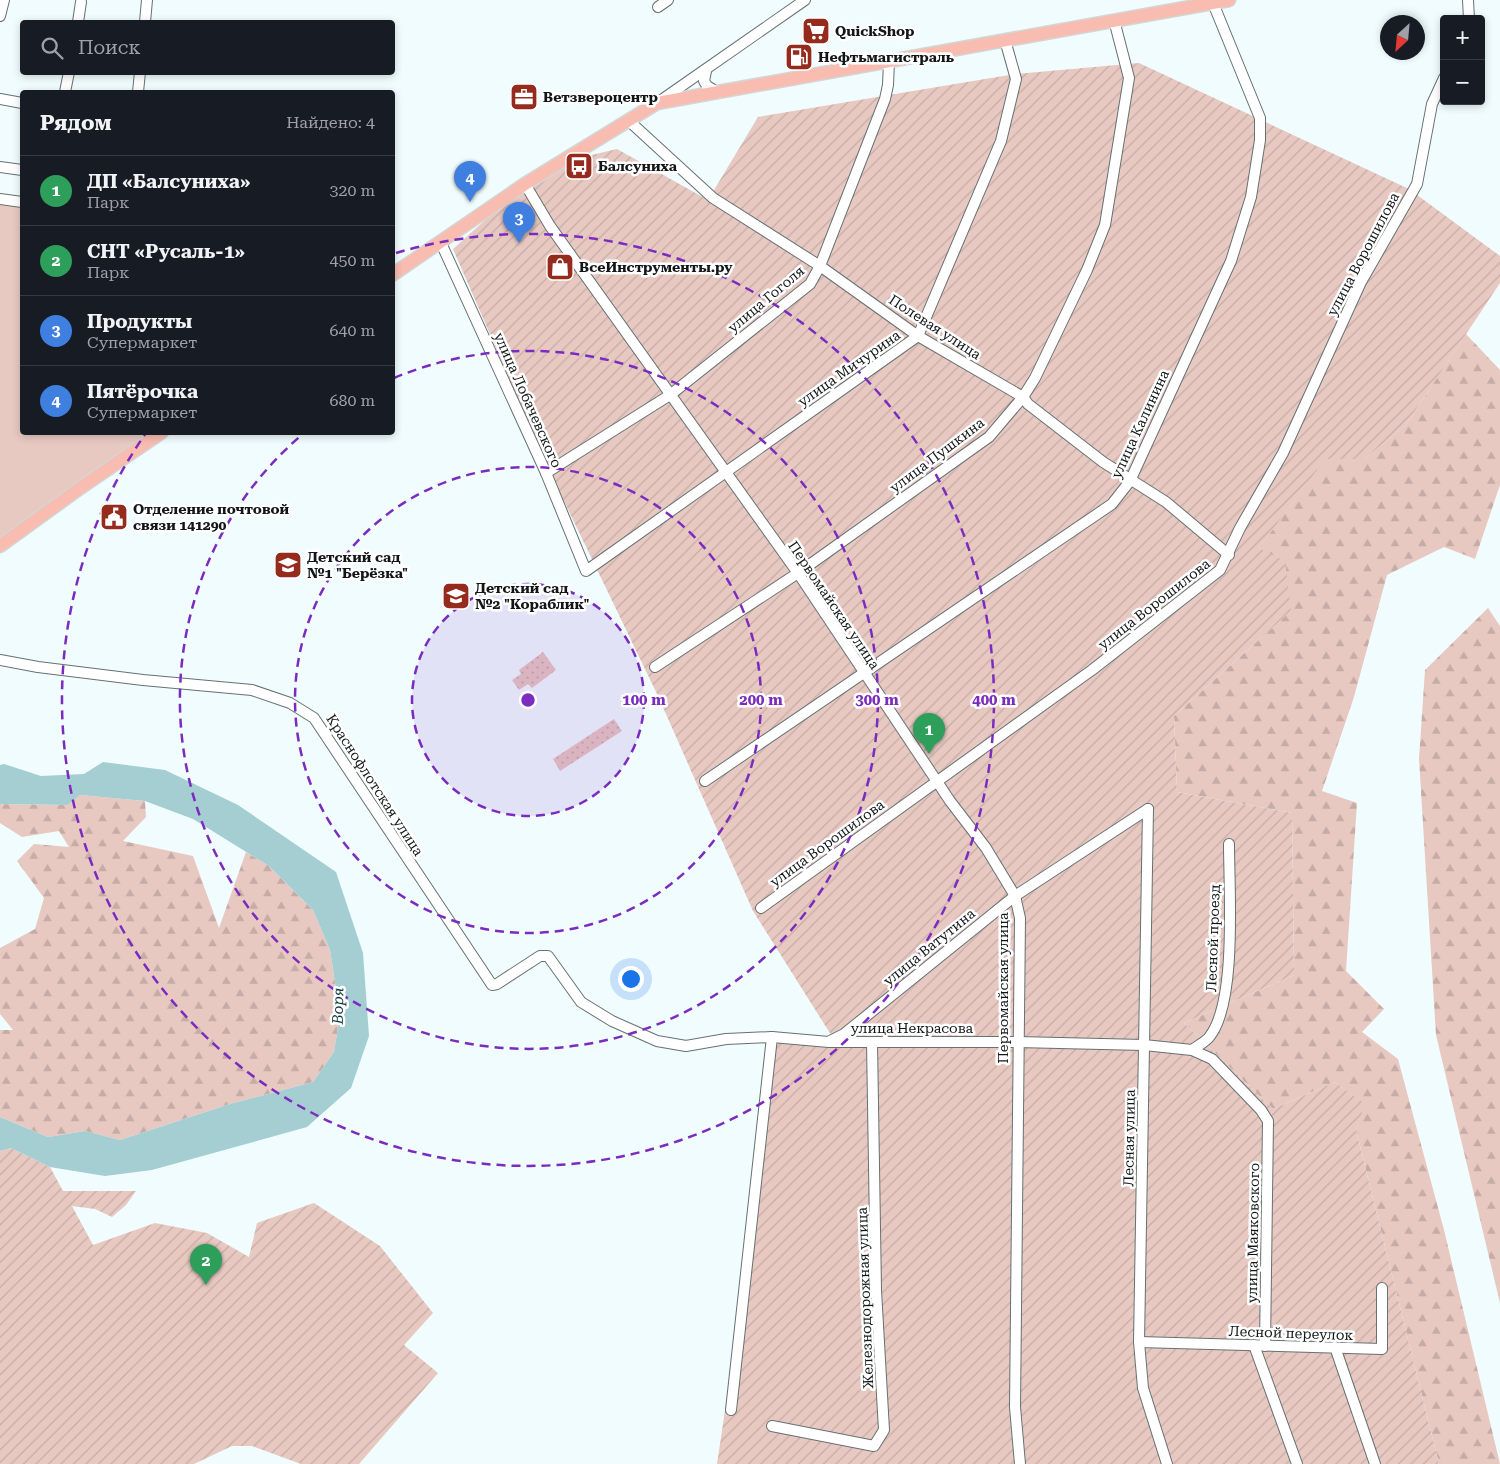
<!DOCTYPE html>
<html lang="ru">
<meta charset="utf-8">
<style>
body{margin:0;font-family:"Roboto Serif",serif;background:#242831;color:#f1f3f6}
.controls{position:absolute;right:15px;top:15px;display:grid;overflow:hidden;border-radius:5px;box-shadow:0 2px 8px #0003}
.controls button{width:45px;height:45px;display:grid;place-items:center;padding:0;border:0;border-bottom:1px solid #363941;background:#171b24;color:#f1f3f6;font:25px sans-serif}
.compass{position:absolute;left:1380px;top:15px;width:45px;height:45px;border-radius:50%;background:#171b24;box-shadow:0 2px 8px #0003;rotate:206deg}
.you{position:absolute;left:630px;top:978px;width:18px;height:18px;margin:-12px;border:4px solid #fff;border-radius:50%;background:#1a73e8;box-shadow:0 0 0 8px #1a73e833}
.badge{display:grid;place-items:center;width:32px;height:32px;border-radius:50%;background:#1a73e8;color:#fff;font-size:16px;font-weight:700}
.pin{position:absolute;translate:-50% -41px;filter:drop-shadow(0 1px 2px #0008)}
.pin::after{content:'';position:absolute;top:26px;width:18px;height:15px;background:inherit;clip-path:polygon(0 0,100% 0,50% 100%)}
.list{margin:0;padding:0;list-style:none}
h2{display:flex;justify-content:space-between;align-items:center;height:65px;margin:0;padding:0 20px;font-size:21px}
h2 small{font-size:16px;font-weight:400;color:#9ea1a6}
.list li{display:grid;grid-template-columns:32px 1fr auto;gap:15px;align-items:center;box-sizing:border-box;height:70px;padding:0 20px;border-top:1px solid #363941}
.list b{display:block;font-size:19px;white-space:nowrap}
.list p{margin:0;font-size:16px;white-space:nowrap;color:#9ea1a6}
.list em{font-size:16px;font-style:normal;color:#9ea1a6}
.icon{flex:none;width:28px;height:28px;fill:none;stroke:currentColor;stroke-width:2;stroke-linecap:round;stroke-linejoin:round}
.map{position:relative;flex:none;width:1500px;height:1464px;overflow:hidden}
.search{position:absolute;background:#171b24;box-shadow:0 2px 8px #0003;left:20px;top:20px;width:375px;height:55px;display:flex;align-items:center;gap:12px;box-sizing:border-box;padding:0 18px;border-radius:5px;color:#9ea1a6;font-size:19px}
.panel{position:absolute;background:#171b24;box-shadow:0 2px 8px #0003;left:20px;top:90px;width:375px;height:345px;border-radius:5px}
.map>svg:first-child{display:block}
.grass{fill:#e8c9c2}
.forest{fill:url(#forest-firs)}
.park{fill:url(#park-dots)}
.garden{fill:url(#garden-furrows)}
.water{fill:#a4ced2}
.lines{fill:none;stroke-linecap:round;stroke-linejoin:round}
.minor-casing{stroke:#667172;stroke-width:12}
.major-casing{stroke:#d4d5d5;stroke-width:15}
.minor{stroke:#fff;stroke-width:10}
.major{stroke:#f8bcb1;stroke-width:12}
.ring{fill:none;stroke:#7b2cbf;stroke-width:2.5;stroke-dasharray:9 6}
.labels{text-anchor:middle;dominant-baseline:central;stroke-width:5;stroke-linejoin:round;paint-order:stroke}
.poi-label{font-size:14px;font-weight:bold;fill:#121617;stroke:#fff;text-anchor:start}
.street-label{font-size:14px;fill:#121617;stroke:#fff}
.water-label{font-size:15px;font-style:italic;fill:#0d363a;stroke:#fff}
.centre{fill:#7b2cbf;stroke:#fff;stroke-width:2.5}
.ring-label{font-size:15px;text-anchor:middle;font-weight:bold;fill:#7b2cbf;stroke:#fff;stroke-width:5;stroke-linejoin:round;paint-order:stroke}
</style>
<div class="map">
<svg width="1500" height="1464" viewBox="0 0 1500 1464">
<defs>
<pattern id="forest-firs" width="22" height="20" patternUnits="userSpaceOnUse" patternTransform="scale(1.25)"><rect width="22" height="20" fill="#e8c9c2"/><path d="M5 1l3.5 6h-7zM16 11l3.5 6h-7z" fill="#c6aca6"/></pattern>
<pattern id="park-dots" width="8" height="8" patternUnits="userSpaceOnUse" patternTransform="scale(1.25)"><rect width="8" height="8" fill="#e8c9c2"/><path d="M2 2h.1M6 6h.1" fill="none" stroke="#c6aca6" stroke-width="1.8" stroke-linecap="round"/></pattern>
<pattern id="garden-furrows" width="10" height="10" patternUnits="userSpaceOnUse" patternTransform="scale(1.25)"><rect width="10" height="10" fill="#e8c9c2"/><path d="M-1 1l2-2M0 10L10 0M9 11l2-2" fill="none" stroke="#c6aca6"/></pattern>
</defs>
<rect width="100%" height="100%" fill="#f0fcfd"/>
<polygon class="grass" points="0,199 22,202 22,432 162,433 0,546"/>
<g class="forest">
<polygon points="1466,334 1500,370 1500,485 1475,559 1444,547 1387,575 1354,697 1322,791 1357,803 1346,971 1384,1009 1362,1032 1398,1059 1444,1230 1500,1464 1439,1464 1356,1130 1364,1104 1335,1082 1273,1109 1184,1023 1294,975 1292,813 1177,792 1174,716 1291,611 1259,548 1325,458 1364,459 1405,426"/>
<polygon points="1488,608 1500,626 1500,1303 1436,1035 1419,759 1425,670"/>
<polygon points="80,795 145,801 146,817 123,841 193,856 219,928 246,852 269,866 313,910 330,950 340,1015 334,1052 313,1082 230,1104 120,1140 85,1131 48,1137 0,1117 0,1030 13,1030 0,1014 0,948 35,929 44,898 17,861 34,844 69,847 59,831 22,837 0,823 0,804 68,805"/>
</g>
<g class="park">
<polygon points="543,652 556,670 532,688 528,684 519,690 512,680 521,674 519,670"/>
<polygon points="614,719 622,731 560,771 553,759"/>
</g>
<g class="garden">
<polygon points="1139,63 1409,189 1500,256 1500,283 1405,426 1364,459 1325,459 1259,548 1285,561 1291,611 1174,716 1177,792 1292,813 1294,975 1184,1023 1273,1109 1335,1082 1365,1104 1356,1130 1439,1464 717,1464 744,1284 770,1041 833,1038 753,911 658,696 549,470 453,249 525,184 562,162 617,149 708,200 758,117 1015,74"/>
<polygon points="11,1148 50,1167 63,1191 136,1191 126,1205 112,1217 95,1209 72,1206 93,1245 155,1223 207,1233 249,1257 257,1223 314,1203 380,1246 433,1313 404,1345 438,1373 359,1464 301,1464 252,1446 232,1446 194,1464 0,1464 0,1151"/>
</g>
<polygon class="water" points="103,762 165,770 238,805 336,872 363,953 369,1036 351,1088 307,1127 152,1170 105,1176 50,1167 11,1148 0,1151 0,1117 48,1137 85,1131 120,1140 230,1104 313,1082 334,1052 340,1015 330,950 313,910 269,866 193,819 145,801 80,795 68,805 0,804 0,765 4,764 41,776 84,774"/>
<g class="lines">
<defs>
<g id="minor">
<polyline points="1468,0 1469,19"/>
<polyline points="658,7 668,0"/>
<polyline points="0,16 4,0"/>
<polyline points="78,22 81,2"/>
<polyline points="145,22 147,0"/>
<polyline points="706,71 704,81 707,86 719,93"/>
<polyline points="65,92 69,72"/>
<polyline points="138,92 140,72"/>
<polyline points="0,99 22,103"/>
<polyline points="660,101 805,0"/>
<polyline points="628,120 713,198 820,266 918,336 1023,397 1028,404 1103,462 1166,502 1229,555"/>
<polyline points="0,167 22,170"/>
<polyline points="525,184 550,226 798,573 950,801 986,848 1015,896 1020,918 1015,1407 1020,1464"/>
<polyline points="0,199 22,202"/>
<polyline points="441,243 546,473 586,571 918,336 1001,141 1016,79 1005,40"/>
<polyline points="546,473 670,395 810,284 820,266 885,99 888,85 889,61"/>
<polyline points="0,660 38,667 143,680 252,690 290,703 314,718 492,985 497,984 540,956 548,956 581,1002 612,1021 657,1041 686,1046 726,1039 772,1037 829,1042 1017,1042 1144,1045 1192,1050 1212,1059 1261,1110 1268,1121 1265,1346"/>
<polyline points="655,667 798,573 989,437 1023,397 1035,378 1087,270 1105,225 1129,78 1114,20"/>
<polyline points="705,781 1112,504 1130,481 1231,261 1251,197 1260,140 1260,118 1213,3"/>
<polyline points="1148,809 1139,1342 1143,1388 1167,1464"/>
<polyline points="761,908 1092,670 1220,570 1240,528 1283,453 1361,282 1417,184 1432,104 1444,78"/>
<polyline points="830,1041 844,1034 1015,896 1148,809"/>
<path d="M 1192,1050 C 1197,1046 1206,1042 1210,1036 C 1237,1001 1229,891 1229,844"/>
<polyline points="1139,1342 1382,1349 1382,1288"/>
<polyline points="1254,1345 1297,1464"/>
<polyline points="1335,1347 1375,1464"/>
<polyline points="731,1410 772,1037"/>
<polyline points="772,1426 874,1446 884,1430 876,1290 872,1042"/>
</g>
<g id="major">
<polyline points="392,275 525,184 657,103 1229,0"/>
<polyline points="0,546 80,488 162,432"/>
</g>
</defs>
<use href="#minor" class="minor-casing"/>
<use href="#major" class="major-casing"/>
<use href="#minor" class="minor"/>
<use href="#major" class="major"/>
</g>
<circle cx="528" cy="700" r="116" fill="#7b2cbf" fill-opacity=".12"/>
<g class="ring">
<circle cx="528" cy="700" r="116"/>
<circle cx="528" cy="700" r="233"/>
<path d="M394 378A349 349 0 1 1 304 433"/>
<path d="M396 253A466 466 0 1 1 146 433"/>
</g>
<defs>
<symbol id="supermarket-square" viewBox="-11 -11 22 22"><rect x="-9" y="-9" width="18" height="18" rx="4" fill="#952b1d" stroke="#fff"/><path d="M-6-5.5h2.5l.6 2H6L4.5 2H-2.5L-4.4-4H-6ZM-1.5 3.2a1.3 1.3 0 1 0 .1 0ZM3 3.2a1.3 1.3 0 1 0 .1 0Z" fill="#fff"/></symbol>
<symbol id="fuel-square" viewBox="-11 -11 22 22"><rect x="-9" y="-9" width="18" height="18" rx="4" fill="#952b1d" stroke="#fff"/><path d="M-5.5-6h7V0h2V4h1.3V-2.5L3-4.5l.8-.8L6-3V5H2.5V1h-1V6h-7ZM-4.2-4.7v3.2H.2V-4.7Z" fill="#fff"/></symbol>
<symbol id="office-square" viewBox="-11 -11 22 22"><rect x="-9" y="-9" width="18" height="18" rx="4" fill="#952b1d" stroke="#fff"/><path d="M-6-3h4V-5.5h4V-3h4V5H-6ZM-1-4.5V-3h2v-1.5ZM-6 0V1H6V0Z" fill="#fff"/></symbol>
<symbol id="bus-square" viewBox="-11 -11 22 22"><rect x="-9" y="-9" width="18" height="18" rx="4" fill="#952b1d" stroke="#fff"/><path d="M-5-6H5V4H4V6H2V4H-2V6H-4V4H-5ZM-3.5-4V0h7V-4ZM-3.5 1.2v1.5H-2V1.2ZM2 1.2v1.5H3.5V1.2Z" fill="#fff"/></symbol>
<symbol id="shop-square" viewBox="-11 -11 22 22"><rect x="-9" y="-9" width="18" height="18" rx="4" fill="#952b1d" stroke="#fff"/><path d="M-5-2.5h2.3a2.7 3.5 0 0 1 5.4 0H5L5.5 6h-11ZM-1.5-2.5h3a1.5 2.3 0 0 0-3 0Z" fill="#fff"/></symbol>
<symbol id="civic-square" viewBox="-11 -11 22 22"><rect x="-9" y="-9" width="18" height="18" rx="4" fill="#952b1d" stroke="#fff"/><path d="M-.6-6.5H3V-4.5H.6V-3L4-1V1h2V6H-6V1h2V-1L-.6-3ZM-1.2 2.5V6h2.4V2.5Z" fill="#fff"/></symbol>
<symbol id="school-square" viewBox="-11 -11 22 22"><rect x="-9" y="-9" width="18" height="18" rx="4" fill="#952b1d" stroke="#fff"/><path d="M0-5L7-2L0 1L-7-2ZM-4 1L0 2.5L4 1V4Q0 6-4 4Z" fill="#fff"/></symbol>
</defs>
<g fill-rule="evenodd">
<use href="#supermarket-square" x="800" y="15" width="32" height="32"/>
<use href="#fuel-square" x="783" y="41" width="32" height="32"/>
<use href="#office-square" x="508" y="81" width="32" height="32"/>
<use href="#bus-square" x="563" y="150" width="32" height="32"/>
<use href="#shop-square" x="544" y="251" width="32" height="32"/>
<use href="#civic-square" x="98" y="501" width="32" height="32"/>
<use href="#school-square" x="272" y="549" width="32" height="32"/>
<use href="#school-square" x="440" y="580" width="32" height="32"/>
</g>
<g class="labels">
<g class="poi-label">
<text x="835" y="31">QuickShop</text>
<text x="818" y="57">Нефтьмагистраль</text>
<text x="543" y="97">Ветзвероцентр</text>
<text x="598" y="166">Балсуниха</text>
<text x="579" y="267">ВсеИнструменты.ру</text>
<text x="133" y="509">Отделение почтовой<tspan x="133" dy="16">связи 141290</tspan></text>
<text x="307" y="557">Детский сад<tspan x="307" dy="16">№1 "Берёзка"</tspan></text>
<text x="475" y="588">Детский сад<tspan x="475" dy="16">№2 "Кораблик"</tspan></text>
</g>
<g class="street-label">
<text transform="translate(1363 254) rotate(-62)">улица Ворошилова</text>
<text transform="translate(766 299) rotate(-40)">улица Гоголя</text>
<text transform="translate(935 327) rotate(33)">Полевая улица</text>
<text transform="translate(849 368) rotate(-35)">улица Мичурина</text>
<text transform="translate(528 400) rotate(66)">улица Лобачевского</text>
<text transform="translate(1140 424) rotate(-65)">улица Калинина</text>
<text transform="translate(937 455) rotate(-37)">улица Пушкина</text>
<text transform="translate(1154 604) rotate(-38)">улица Ворошилова</text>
<text transform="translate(834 605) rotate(56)">Первомайская улица</text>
<text transform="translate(375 785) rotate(57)">Краснофлотская улица</text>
<text transform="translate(827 843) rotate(-36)">улица Ворошилова</text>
<text transform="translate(1213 938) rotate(-88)">Лесной проезд</text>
<text transform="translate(929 947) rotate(-39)">улица Ватутина</text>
<text transform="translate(1003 988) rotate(-90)">Первомайская улица</text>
<text x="912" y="1028">улица Некрасова</text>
<text transform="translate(1129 1138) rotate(-89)">Лесная улица</text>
<text transform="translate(1253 1233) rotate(-89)">улица Маяковского</text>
<text transform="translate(865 1298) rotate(-92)">Железнодорожная улица</text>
<text transform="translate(1291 1333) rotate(2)">Лесной переулок</text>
</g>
<g class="water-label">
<text transform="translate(338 1006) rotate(-89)">Воря</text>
</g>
</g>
<circle cx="528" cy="700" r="8" class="centre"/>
<g class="ring-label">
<text x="644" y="705">100 m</text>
<text x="761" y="705">200 m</text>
<text x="877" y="705">300 m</text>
<text x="994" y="705">400 m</text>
</g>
</svg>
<div class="controls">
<button>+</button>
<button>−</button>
</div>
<svg class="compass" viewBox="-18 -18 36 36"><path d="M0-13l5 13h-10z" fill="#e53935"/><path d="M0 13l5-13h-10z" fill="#9ea1a6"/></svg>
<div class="you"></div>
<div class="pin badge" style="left:929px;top:754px;background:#2e9e5b">1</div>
<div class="pin badge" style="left:206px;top:1285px;background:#2e9e5b">2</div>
<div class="pin badge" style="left:519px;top:243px;background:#3f7fe0">3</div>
<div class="pin badge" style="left:470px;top:202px;background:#3f7fe0">4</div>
<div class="search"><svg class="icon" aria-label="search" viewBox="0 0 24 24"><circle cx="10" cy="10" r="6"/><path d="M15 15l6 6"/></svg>Поиск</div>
<section class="panel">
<h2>Рядом<small>Найдено: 4</small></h2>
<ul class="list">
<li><span class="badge" style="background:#2e9e5b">1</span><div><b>ДП «Балсуниха»</b><p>Парк</p></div><em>320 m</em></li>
<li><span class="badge" style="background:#2e9e5b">2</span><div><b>СНТ «Русаль-1»</b><p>Парк</p></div><em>450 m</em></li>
<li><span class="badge" style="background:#3f7fe0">3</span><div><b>Продукты</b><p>Супермаркет</p></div><em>640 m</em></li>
<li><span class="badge" style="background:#3f7fe0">4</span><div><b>Пятёрочка</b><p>Супермаркет</p></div><em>680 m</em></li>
</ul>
</section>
</div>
